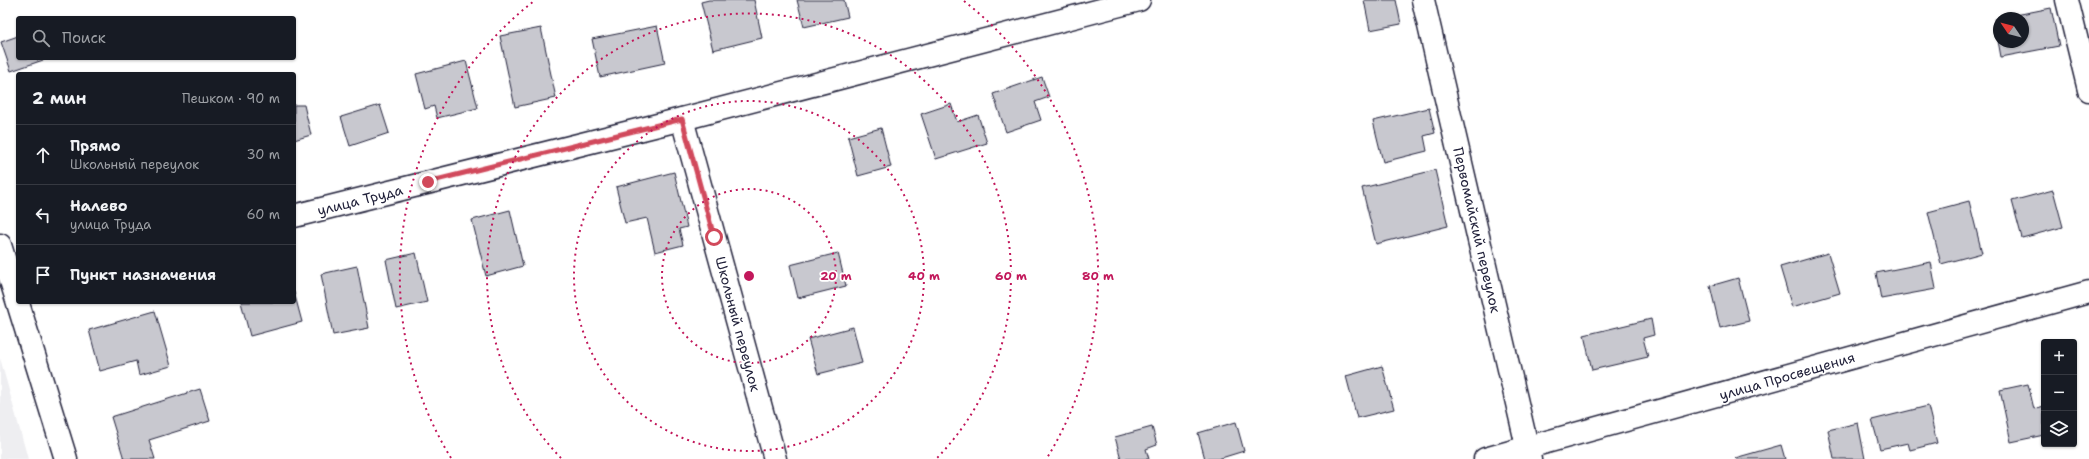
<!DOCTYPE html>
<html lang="ru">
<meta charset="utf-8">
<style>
body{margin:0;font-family:"Shantell Sans",sans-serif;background:#242831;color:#f1f3f6}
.controls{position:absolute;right:12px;bottom:12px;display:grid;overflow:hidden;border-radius:4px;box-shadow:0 1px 3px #0004}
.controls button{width:36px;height:36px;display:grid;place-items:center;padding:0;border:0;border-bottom:1px solid #363941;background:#171b24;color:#f1f3f6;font:20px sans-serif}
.compass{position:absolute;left:1993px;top:12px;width:36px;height:36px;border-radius:50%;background:#171b24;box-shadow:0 1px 3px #0004;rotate:305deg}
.stop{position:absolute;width:12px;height:12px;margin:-9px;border:3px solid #d1495b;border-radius:50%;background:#fff}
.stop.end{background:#d1495b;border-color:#fff;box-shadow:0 1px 4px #0008}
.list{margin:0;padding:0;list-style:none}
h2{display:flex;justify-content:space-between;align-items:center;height:52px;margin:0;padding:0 16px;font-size:17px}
h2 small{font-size:13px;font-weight:400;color:#9ea1a6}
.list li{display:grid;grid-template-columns:26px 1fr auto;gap:12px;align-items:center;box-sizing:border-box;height:60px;padding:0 16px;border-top:1px solid #363941}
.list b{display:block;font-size:15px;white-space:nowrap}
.list p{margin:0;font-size:13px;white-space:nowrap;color:#9ea1a6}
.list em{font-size:13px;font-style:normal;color:#9ea1a6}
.icon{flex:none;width:22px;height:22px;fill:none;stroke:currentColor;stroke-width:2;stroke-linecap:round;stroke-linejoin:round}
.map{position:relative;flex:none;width:2089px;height:459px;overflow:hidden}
.search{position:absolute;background:#171b24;box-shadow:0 1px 3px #0004;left:16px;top:16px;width:280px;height:44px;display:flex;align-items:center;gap:10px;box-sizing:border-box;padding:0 14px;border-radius:4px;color:#9ea1a6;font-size:15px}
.panel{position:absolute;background:#171b24;box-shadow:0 1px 3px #0004;left:16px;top:72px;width:280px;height:232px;border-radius:4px}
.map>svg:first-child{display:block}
.built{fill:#eeeef1}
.building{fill:#c8c8cf;stroke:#22223b}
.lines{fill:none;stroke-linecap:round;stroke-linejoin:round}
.minor-casing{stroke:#22223b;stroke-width:25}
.tertiary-casing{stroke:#22223b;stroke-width:25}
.minor{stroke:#fff;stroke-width:22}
.tertiary{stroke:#fff;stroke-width:22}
.route{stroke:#d1495b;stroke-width:5}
.ring{fill:none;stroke:#c2185b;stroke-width:2;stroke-dasharray:2 4}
.labels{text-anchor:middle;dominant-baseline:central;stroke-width:3.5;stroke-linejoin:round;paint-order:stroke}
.street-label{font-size:14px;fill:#22223b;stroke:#fff}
.centre{fill:#c2185b;stroke:#fff;stroke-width:2}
.ring-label{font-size:12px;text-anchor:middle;font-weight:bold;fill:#c2185b;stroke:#fff;stroke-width:3.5;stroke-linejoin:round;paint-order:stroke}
</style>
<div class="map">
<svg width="2089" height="459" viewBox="0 0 2089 459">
<rect width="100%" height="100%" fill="#fff"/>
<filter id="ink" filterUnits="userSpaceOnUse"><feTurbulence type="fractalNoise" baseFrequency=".025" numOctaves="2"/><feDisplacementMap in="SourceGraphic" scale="8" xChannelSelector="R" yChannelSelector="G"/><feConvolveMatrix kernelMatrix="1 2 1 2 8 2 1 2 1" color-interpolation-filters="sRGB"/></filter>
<g filter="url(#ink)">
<polygon class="built" points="0,358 28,459 0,459"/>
<g class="building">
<polygon points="709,0 754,0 762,38 713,50 701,2"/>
<polygon points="797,0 844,0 848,17 804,27"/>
<polygon points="1364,0 1396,0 1401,24 1370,30"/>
<polygon points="2051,8 2059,46 2001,57 1994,19 1999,18 1999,42 2023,42 2023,18 2001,18"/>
<polygon points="657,26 665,63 600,77 592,39"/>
<polygon points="541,28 556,98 515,107 500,36"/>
<polygon points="18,36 18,58 49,58 11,71 1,42"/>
<polygon points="466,61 478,108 437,118 434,106 425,109 416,74"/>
<polygon points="1042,77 1049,97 1035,102 1041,120 1006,132 993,94"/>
<polygon points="951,104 957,122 978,115 987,143 936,159 921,114"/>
<polygon points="294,105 304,105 311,135 294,140"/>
<polygon points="380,105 389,133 350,146 341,117"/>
<polygon points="1429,108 1435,133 1424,136 1427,151 1383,162 1373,121"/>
<polygon points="881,128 891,167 858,176 848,137"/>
<polygon points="1435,170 1448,226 1376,244 1362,188"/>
<polygon points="674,172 687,227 679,229 683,245 655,252 647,218 625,223 616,187"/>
<polygon points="2053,190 2063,227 2022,238 2012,201"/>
<polygon points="1969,201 1982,253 1941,264 1928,212"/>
<polygon points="510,210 523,266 486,276 472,220"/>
<polygon points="416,253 427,302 396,309 386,260"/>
<polygon points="838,253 846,286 798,298 790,265"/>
<polygon points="1828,253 1840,293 1792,307 1780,267"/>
<polygon points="1931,262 1936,289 1881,299 1876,273"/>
<polygon points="357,266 369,328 333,335 321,274"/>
<polygon points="1738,278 1749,321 1720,328 1710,286"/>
<polygon points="294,292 302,322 250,336 241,302 294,302"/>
<polygon points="155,311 171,366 139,375 136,361 100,371 89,330"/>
<polygon points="1651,319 1654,335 1643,338 1648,357 1592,370 1584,335"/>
<polygon points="853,327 862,363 818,374 808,339"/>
<polygon points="1382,366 1394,409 1357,418 1346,376"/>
<polygon points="2028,384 2034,409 2044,406 2044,435 2011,442 2000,390"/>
<polygon points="200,389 210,421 149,440 155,459 124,459 111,417"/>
<polygon points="1928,406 1937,443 1910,450 1908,443 1880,449 1872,420"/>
<polygon points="1236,422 1244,451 1218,459 1205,459 1198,433"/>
<polygon points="1858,423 1865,459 1834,459 1828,430"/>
<polygon points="1152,427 1157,445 1146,449 1149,459 1121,459 1115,437"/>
<polygon points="1781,445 1785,459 1736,459 1735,458"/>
</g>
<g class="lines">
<defs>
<g id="minor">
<polyline points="1423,0 1530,459"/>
<polyline points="2067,0 2089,90"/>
<polyline points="682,119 775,459"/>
<polyline points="294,216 682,119 1139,0"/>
<polyline points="1485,459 2089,292"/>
</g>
<polyline id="tertiary" points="0,245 66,459"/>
</defs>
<use href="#minor" class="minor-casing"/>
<use href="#tertiary" class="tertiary-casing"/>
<use href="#minor" class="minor"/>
<use href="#tertiary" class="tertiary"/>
</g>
</g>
<g class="lines" filter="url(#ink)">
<polyline class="route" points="428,182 682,119 714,237"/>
</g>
<g class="ring">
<circle cx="749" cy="276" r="87"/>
<circle cx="749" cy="276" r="175"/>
<path d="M561 458A262 262 0 1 1 937 458"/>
<path d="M451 458A349 349 0 0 1 534 1M964 1A349 349 0 0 1 1047 458"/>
</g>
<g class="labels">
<g class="street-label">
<text transform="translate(360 200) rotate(-14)">улица Труда</text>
<text transform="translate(1477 230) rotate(77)">Первомайский переулок</text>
<text transform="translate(738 324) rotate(75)">Школьный переулок</text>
<text transform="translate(1787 376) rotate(-16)">улица Просвещения</text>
</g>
</g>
<circle cx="749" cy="276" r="6" class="centre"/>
<g class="ring-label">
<text x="836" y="280">20 m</text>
<text x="924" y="280">40 m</text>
<text x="1011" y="280">60 m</text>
<text x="1098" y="280">80 m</text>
</g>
</svg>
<div class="controls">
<button>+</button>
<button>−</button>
<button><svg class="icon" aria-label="layers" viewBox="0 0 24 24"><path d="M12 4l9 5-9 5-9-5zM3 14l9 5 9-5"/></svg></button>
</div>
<svg class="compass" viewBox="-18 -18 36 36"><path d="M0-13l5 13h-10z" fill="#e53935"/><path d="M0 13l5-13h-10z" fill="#9ea1a6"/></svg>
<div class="stop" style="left:714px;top:237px"></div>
<div class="stop end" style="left:428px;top:182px"></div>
<div class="search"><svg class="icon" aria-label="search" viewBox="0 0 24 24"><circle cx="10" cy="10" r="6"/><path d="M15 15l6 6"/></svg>Поиск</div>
<section class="panel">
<h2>2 мин<small>Пешком · 90 m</small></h2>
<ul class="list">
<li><svg class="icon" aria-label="ahead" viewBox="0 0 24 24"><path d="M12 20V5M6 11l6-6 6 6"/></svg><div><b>Прямо</b><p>Школьный переулок</p></div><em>30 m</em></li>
<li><svg class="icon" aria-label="left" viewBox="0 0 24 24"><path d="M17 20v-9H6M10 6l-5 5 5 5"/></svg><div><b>Налево</b><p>улица Труда</p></div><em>60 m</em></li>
<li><svg class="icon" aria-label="arrive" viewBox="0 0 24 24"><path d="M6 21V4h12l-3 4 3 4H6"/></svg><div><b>Пункт назначения</b></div></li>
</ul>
</section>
</div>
